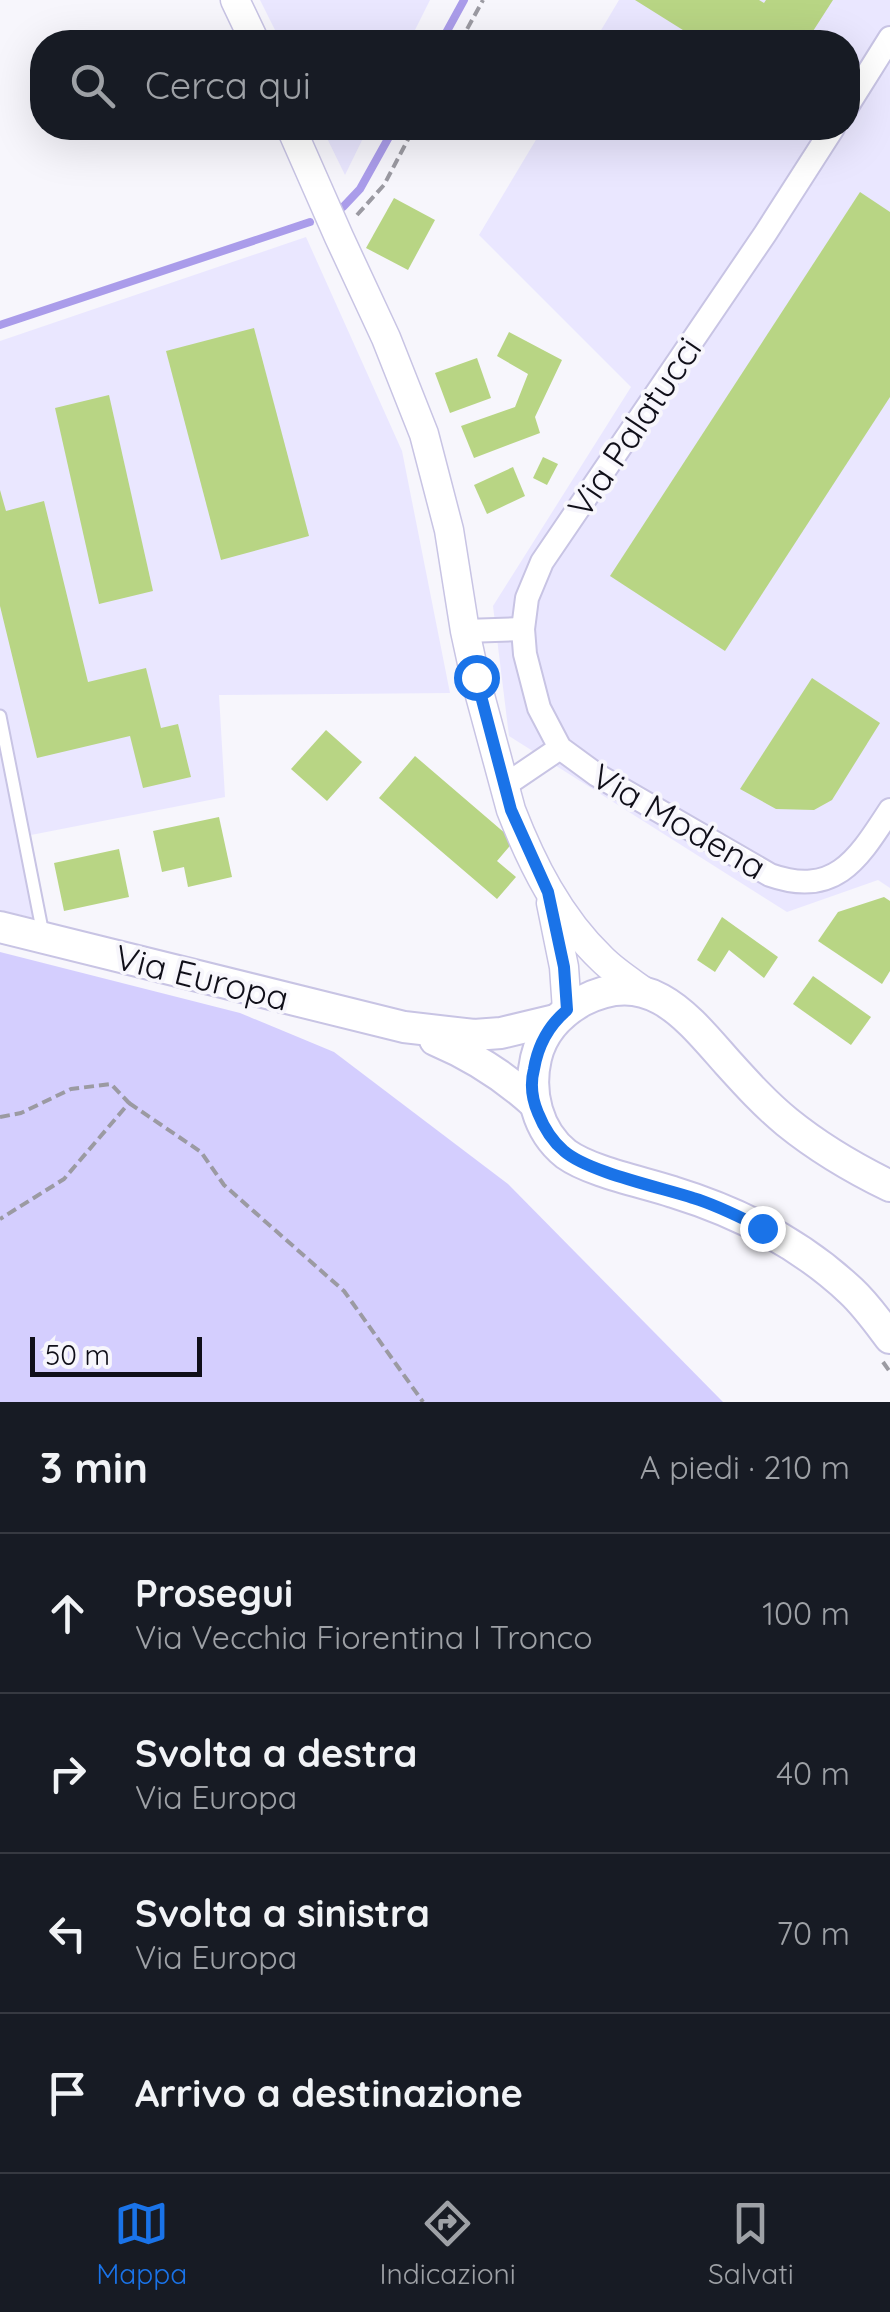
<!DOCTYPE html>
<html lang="it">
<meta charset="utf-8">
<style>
body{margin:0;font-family:Quicksand,sans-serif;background:#20242c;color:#f1f3f6}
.scale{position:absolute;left:30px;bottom:25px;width:172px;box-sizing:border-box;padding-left:10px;border:5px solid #100f19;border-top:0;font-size:28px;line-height:35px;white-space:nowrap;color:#100f19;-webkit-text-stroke:8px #f7f6fc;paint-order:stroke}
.stop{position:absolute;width:30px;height:30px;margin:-22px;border:8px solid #1a73e8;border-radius:50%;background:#fff}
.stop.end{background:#1a73e8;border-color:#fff;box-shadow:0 2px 10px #0008}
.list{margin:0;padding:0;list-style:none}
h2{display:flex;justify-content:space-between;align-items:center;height:130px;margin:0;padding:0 40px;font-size:42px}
h2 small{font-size:32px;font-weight:400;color:#9ea1a6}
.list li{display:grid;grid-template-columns:65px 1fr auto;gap:30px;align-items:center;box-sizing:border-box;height:160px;padding:0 40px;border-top:2px solid #363941}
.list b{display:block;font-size:38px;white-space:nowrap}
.list p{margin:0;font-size:32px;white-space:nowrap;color:#9ea1a6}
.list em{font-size:32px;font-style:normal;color:#9ea1a6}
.icon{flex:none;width:55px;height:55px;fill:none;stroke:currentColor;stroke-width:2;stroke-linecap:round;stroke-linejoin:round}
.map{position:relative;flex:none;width:890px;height:1402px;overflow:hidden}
.search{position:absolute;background:#171b24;box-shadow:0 10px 40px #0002;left:30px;right:30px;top:30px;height:110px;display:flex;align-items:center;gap:25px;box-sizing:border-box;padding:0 35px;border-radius:40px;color:#9ea1a6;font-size:38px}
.sheet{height:770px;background:#171b24}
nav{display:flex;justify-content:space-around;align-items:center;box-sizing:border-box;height:140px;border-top:2px solid #363941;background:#171b24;font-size:28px;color:#9ea1a6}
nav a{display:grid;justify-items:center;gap:5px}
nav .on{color:#1a73e8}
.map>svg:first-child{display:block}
.built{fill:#eae7ff}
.green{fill:#d4cefe}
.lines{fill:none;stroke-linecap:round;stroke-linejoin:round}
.stream{stroke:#aa9cea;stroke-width:8}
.building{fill:#b8d584}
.service-casing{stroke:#c8c4e4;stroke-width:15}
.minor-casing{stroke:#c8c4e4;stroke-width:26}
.tertiary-casing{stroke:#c8c4e4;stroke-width:31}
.secondary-casing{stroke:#c8c4e4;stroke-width:34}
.path{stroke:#9b9aa2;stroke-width:4;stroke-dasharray:10 5;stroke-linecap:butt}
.service{stroke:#fff;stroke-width:11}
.minor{stroke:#fff;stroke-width:22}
.tertiary{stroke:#fff;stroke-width:28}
.secondary{stroke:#fff;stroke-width:30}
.route{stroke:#1a73e8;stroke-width:12}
.labels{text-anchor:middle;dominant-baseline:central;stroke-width:8;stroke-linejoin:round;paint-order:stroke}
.street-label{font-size:35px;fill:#100f19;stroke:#f7f6fc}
</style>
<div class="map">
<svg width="890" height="1402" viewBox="0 0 890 1402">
<rect width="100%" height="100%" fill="#f7f6fc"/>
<g class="built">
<polygon points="260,0 430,0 409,42 281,42"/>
<polygon points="619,0 890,0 890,888 878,880 787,912 509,736 493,606 631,387 479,235 543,128 848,128 848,42 594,42"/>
<polygon points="322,128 368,128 345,175"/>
<polygon points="306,237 402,451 450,693 219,695 225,797 31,835 47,921 0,910 0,341"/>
</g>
<polygon class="green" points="0,952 240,1013 334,1052 508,1184 723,1402 0,1402"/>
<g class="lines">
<g class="stream">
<polyline points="441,42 464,0"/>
<polyline points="343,207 360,189 394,128"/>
<polyline points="0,325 310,222"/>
</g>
</g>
<g class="building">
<polygon points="635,0 759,0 764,3 766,0 833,0 806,42 702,42"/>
<polygon points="860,192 890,212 890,397 725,651 610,576"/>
<polygon points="394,198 435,220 408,270 366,248"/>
<polygon points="254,328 309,536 221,560 166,351"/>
<polygon points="509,332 562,360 535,417 540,433 474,458 461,426 515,407 528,374 497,356"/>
<polygon points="477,358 491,398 450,413 435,373"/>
<polygon points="109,395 153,591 99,604 55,408"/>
<polygon points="543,457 558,464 547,485 533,478"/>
<polygon points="513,467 525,496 487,514 474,485"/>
<polygon points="0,490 6,511 44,501 88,682 146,668 161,728 178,724 191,777 143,788 130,736 37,758 0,606"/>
<polygon points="812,678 880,723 832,800 814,810 776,809 740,789"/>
<polygon points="326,730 362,762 327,801 291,769"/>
<polygon points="415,756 514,841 497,861 516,877 497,899 379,798"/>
<polygon points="219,817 232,877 188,887 184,867 162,872 153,831"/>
<polygon points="119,849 129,897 64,911 54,863"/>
<polygon points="884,897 890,901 890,971 882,984 818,941 838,912"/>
<polygon points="722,917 778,957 764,978 729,950 715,972 697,960"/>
<polygon points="813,976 871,1017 851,1045 793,1004"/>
</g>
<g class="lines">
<defs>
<polyline id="service" points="0,716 43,934"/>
<g id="minor">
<polyline points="848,105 890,38"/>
<path d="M 833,128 L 765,234 L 542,562 L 527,598 L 523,629 L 525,654 L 539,708 L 560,748 L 597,775 L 770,875 C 835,898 858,859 890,810"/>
<polyline points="465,631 523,629"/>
<polyline points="504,786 560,748"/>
</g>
<g id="tertiary">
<polyline points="235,0 255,42"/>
<path d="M 291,128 L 339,237 L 386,338 L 424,434 L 449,530 L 465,631 L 475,677 L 511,810 C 532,864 559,918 602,959 C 615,972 631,982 646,993"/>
<polyline points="551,903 564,967 567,1010"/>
</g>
<g id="secondary">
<polyline points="0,927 404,1027 474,1035 501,1033 555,1020"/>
<path d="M 435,1040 C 473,1056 503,1075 534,1103"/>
<path d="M 890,1186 C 853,1168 819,1148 787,1122 C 765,1104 747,1084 728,1063 C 688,1018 650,966 582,1001 C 559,1014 542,1032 536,1058 C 528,1092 537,1131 566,1154 C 591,1172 643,1182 673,1192 C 738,1212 801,1244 851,1291 C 866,1305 878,1322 890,1338"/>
</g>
</defs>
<use href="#service" class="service-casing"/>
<use href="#minor" class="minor-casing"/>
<use href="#tertiary" class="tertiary-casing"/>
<use href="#secondary" class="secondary-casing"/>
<g class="path">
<polyline points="460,42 483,0"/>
<polyline points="357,215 384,185 414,128"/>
<polyline points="129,1103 201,1152 224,1185 344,1291 423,1402"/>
<polyline points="0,1117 21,1113 71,1089 111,1084 129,1103 64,1179 0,1219"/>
<polyline points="883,1362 890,1372"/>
</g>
<use href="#service" class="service"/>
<use href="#minor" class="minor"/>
<use href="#tertiary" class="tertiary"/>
<use href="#secondary" class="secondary"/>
</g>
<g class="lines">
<path class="route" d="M 476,677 L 511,810 L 548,892 L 564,967 L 567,1010 C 548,1026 538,1045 534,1069 C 530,1084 532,1099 538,1113 C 544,1128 552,1141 564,1151 C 588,1172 659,1187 693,1198 C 717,1205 740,1217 762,1228"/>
</g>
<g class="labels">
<g class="street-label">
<text transform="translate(634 427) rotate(-56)">Via Palatucci</text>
<text transform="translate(679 821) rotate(30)">Via Modena</text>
<text transform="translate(202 977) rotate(14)">Via Europa</text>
</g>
</g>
</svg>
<div class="scale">50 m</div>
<div class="stop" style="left:476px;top:677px"></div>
<div class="stop end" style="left:762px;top:1228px"></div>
<div class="search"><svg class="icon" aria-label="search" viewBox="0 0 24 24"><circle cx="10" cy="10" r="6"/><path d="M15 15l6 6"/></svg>Cerca qui</div>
</div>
<section class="sheet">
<h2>3 min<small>A piedi · 210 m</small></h2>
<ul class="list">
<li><svg class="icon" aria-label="ahead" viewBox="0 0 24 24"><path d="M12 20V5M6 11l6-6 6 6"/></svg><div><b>Prosegui</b><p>Via Vecchia Fiorentina I Tronco</p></div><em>100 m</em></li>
<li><svg class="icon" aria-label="right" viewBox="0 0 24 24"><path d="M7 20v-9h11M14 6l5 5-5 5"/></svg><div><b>Svolta a destra</b><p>Via Europa</p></div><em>40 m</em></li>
<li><svg class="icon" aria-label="left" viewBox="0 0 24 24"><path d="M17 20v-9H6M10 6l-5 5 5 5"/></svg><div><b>Svolta a sinistra</b><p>Via Europa</p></div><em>70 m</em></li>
<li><svg class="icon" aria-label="arrive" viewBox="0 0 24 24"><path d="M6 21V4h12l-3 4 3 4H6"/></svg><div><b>Arrivo a destinazione</b></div></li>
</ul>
</section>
<nav>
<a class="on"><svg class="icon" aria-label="map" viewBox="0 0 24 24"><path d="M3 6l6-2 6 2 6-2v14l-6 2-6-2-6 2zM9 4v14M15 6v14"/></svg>Mappa</a>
<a><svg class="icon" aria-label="directions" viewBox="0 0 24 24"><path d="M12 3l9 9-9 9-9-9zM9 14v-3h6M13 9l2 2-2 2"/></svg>Indicazioni</a>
<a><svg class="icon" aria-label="saved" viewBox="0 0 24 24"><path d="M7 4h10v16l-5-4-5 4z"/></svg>Salvati</a>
</nav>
